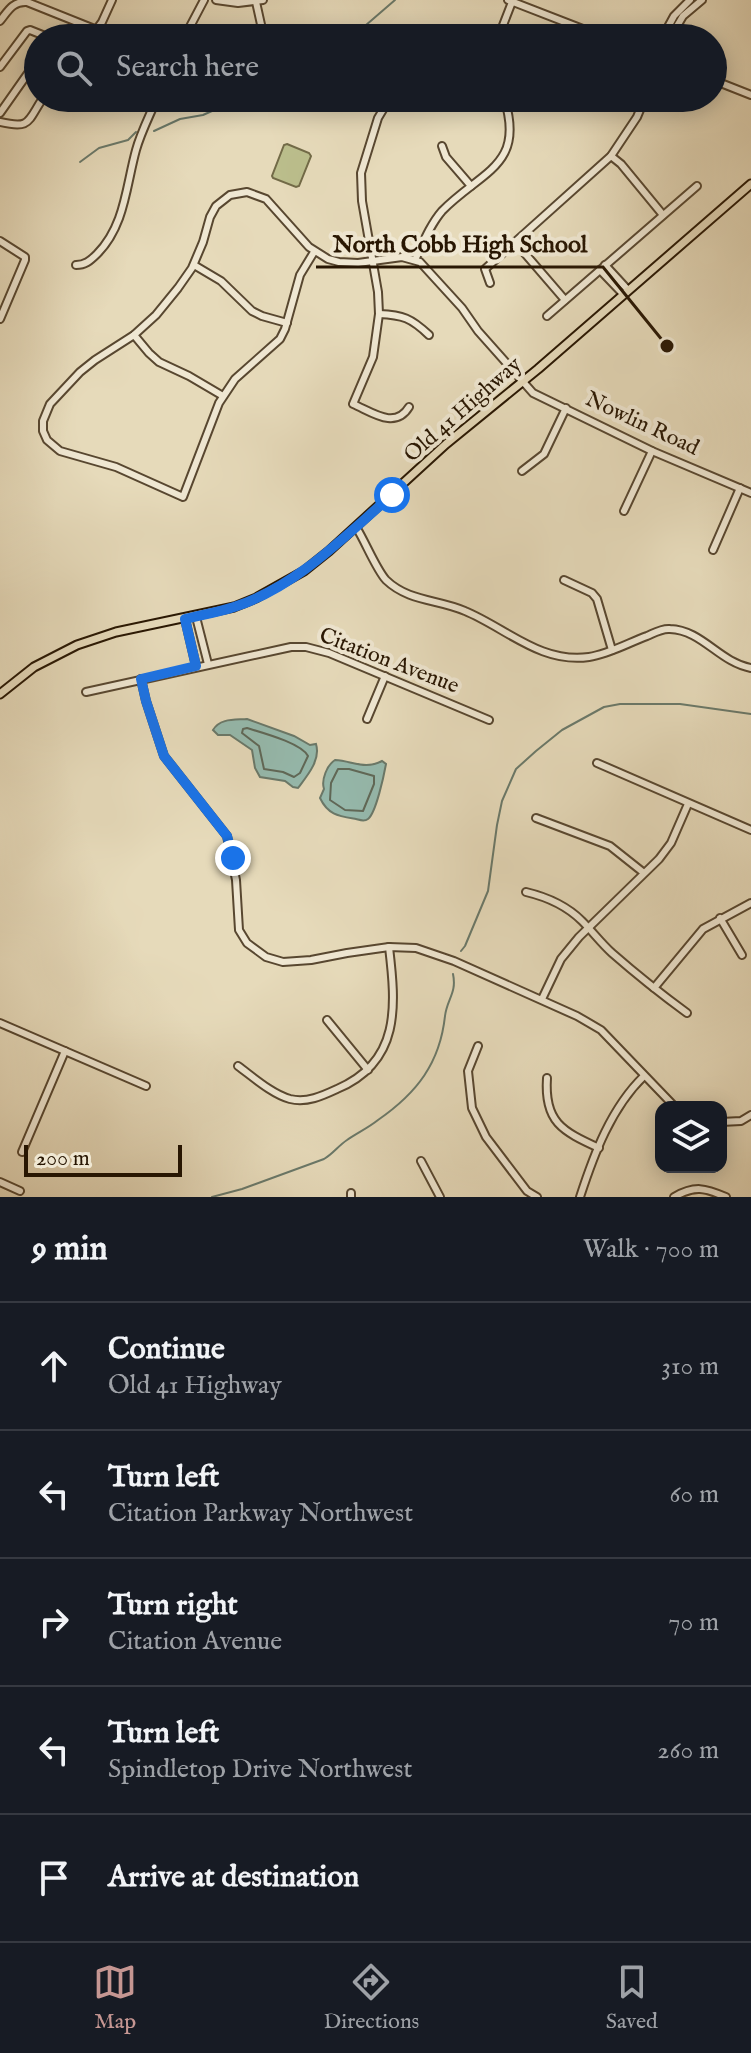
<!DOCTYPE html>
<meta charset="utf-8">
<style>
body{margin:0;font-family:"IM FELL English",serif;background:#242831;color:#f1f3f6}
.controls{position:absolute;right:24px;bottom:24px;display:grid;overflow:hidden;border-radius:16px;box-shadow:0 4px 20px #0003}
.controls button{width:72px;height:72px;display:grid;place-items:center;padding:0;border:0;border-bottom:2px solid #363941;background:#171b24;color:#f1f3f6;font:40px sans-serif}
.scale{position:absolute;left:24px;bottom:20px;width:158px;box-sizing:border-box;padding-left:8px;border:4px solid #281602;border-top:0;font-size:22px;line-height:28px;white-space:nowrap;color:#281602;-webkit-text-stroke:6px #efe7d2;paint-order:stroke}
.stop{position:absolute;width:24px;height:24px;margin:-18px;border:6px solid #1a73e8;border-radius:50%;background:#fff}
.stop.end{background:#1a73e8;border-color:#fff;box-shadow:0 2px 8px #0008}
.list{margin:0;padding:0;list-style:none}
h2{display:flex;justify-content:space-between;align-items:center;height:104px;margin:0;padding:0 32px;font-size:34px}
h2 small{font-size:26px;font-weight:400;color:#9ea1a6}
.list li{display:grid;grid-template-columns:52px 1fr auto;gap:24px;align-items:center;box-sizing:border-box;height:128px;padding:0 32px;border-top:2px solid #363941}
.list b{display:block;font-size:30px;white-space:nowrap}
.list p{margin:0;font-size:26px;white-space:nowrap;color:#9ea1a6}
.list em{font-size:26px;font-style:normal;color:#9ea1a6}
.icon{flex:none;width:44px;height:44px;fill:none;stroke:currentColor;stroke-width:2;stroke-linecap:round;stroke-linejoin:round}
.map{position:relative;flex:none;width:751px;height:1197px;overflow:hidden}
.search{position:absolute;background:#171b24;box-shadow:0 4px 20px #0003;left:24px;right:24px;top:24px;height:88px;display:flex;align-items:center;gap:20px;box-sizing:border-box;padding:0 28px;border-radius:44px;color:#9ea1a6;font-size:30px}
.sheet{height:744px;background:#171b24}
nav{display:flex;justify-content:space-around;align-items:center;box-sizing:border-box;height:112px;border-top:2px solid #363941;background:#171b24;font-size:22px;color:#9ea1a6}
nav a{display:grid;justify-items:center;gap:4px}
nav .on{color:#c59692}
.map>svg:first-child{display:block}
.green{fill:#bbbe8c;stroke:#726a47;stroke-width:2}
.water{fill:#96bbaf;stroke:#6a796a;stroke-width:2}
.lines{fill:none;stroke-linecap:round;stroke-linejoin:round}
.shore{stroke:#5f6858;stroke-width:2}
.stream{stroke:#6a796a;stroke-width:2}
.minor-casing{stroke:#584730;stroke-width:10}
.major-casing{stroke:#281602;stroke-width:11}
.minor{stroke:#efe7d2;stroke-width:6}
.major{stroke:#e6daba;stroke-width:7}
.route{stroke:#1a73e8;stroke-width:10}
.labels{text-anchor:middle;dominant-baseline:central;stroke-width:8;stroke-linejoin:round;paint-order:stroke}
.street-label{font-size:22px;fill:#281602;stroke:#efe7d2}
.leader{fill:none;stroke:#281602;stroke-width:3}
.callout-dot{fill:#281602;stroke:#efe7d2;stroke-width:3}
.callout-label{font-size:24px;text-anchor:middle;font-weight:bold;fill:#281602;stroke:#efe7d2;stroke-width:8;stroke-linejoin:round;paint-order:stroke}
</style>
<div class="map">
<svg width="751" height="1197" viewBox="0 0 751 1197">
<rect width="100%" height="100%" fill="#e6daba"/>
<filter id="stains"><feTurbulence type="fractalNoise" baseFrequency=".0025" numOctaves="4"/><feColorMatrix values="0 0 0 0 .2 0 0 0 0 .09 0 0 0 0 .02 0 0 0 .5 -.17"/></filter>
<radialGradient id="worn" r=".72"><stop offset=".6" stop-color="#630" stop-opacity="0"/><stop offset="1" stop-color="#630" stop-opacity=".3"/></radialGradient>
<polygon class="green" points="287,144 309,153 311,156 299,186 296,187 273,178 272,176 284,145"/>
<g class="water">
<path d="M 247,719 L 294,736 L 310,745 L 316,744 C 321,760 307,776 298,788 L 293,787 L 285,781 L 260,777 L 255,768 L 252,750 L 230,735 L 218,735 L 213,730 C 220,718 235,720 247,719 Z"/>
<path d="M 335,760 C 353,761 365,770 382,761 L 386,764 C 384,775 376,813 368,819 C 364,822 360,820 356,819 C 339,816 328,815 320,798 L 324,789 C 321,780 327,765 335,760 Z"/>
</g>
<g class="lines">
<g class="shore">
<path d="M 247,728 C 263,733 301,743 308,756 L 300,773 L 294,777 L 283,772 L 264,769 L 259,746 L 242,733 L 243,729 Z"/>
<polygon points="338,769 349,769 374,776 374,784 363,811 345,810 330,800 331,783"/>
</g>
<g class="stream">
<polyline points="351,38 395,0"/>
<polyline points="154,131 180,119 203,115 241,98"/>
<polyline points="80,162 99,148 128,140 136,132"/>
<polyline points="461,951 465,946 488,891 497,825 502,801 516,769 536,751 562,730 604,707 620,704 680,704 751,714"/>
<path d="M 212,1197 L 242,1189 L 324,1159 C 333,1154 338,1146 347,1140 C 357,1133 368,1128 378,1120 C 417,1093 440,1063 445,1016 C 447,999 457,993 453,974"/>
</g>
<defs>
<g id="minor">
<polyline points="216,0 238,3 263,0"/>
<polyline points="508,0 606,38"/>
<polyline points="256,2 264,38"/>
<path d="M 0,21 C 8,11 13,1 27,2 L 97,30"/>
<polyline points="90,38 102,22 112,0"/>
<polyline points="184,38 204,0"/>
<polyline points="498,38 512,2"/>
<polyline points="662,38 674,16 690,0"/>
<polyline points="670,38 683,16 702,0"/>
<polyline points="0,67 27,31 30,30 50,38"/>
<polyline points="713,80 751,95"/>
<path d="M 390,98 L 378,118 L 361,173 L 362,201 L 378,292 L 379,314 L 373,357 L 353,404 C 372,412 395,430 409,407"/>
<polyline points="0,113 38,59"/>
<path d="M 0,122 C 31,129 27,122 43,98"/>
<polyline points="442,146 446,157 471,186"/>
<polyline points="611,156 621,164 663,215"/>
<polyline points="0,241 25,257 25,260 0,319"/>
<polyline points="515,242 565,300"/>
<polyline points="314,252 300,275 285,329 280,339 235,379 219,403 183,497 116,467 60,451 47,440 43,431 43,421 50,404 80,372 95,360 134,335 156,315 178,288 192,268 203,242 210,217 216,206 230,195 247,192 266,199 309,247 328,259 339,262 358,263 402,257 420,262 462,308 478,331 533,393 652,451 751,493"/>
<path d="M 415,260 C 423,243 430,225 442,211 C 481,171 526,166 504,98"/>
<path d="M 76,265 C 85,265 90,261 97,254 C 125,226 126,186 136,150 C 141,132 150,115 157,98"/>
<polyline points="194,265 221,281 252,311 262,316 287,323"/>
<polyline points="605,265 628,290"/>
<polyline points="600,270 623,294"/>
<polyline points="490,283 485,269 611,156 637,117 645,98"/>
<path d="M 379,314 C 403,315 411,318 429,335"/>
<polyline points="547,316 697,186"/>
<polyline points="134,335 149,353 159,362 189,376 223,396"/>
<polyline points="522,471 544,454 566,408"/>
<polyline points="624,511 652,451"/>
<path d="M 356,527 C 365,541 376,569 386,580 C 409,602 438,599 465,611 C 506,628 541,664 589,657 C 609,654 628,643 647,636 C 654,633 662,628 670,629 C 702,630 719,662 751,668"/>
<polyline points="713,550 740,488"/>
<polyline points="564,580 592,593 597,599 612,650"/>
<polyline points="196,617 208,664"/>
<polyline points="185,619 196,666"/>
<polyline points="141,679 146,701 164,756 227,836 236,880 239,930 247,943 266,957 283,962 311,960 347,953 389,947 416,948 454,961 577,1016 601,1030 675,1107"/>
<polyline points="86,692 291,647 306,647 329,653 489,720"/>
<polyline points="367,719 385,676"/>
<polyline points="597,763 751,830"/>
<polyline points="536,818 610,846 644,873"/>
<path d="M 526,892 C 547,897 566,905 582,921 C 592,931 601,943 612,953 C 636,974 661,994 687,1013"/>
<polyline points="720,918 742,955"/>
<polyline points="654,988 703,929 751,903"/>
<polyline points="542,999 561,959 579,937 659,859 671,843 688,804"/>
<polyline points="327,1020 368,1070"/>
<polyline points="0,1023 146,1086"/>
<polyline points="478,1046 468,1071 472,1108 486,1137 527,1191 537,1197"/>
<path d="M 238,1066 C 253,1077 272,1094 290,1099 C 307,1103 322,1096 337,1089 C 401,1062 396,1006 389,947"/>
<path d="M 547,1078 C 544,1122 562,1131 599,1148"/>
<polyline points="721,1122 741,1121 751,1115"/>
<polyline points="22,1152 65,1051"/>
<polyline points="421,1161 440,1197"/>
<polyline points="0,1182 20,1191"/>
<polyline points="351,1197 351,1193"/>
<path d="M 580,1197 C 594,1154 611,1108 644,1076"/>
<path d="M 674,1197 C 695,1185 705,1188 726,1197"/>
</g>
<polyline id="major" points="0,694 34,667 77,645 116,632 234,607 256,598 304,571 329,551 446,444 538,369 751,184"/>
</defs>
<use href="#minor" class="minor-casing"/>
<use href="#major" class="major-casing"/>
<use href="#minor" class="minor"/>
<use href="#major" class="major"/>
</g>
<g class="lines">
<path class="route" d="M 233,858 L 227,836 L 164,756 L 146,701 L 141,679 L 196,666 L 185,619 C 202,615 219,612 234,607 C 296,587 344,537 392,495"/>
</g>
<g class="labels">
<g class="street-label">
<text transform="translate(463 410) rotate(-41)">Old 41 Highway</text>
<text transform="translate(642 424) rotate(25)">Nowlin Road</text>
<text transform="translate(389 661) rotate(21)">Citation Avenue</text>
</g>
</g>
<path class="leader" d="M667 346L603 267H316"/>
<circle class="callout-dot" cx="667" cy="346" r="8"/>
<g class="callout-label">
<text x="460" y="252">North Cobb High School</text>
</g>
<rect width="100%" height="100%" filter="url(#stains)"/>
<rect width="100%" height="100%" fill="url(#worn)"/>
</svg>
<div class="controls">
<button><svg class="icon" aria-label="layers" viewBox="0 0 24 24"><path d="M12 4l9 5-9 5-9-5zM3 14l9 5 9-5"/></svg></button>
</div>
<div class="scale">200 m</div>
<div class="stop" style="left:392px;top:495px"></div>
<div class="stop end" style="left:233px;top:858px"></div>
<div class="search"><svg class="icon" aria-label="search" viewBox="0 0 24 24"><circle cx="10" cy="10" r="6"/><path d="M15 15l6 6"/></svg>Search here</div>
</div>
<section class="sheet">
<h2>9 min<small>Walk · 700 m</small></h2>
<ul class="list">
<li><svg class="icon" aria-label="ahead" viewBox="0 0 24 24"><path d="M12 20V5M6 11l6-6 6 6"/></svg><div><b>Continue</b><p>Old 41 Highway</p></div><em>310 m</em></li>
<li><svg class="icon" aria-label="left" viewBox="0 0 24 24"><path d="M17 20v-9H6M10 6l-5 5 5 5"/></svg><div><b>Turn left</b><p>Citation Parkway Northwest</p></div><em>60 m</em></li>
<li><svg class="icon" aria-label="right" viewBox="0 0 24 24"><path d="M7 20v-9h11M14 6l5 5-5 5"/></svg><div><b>Turn right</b><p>Citation Avenue</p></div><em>70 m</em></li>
<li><svg class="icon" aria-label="left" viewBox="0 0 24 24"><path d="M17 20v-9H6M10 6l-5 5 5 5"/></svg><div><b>Turn left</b><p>Spindletop Drive Northwest</p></div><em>260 m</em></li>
<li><svg class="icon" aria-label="arrive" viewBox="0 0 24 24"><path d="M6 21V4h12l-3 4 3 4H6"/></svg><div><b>Arrive at destination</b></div></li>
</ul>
</section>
<nav>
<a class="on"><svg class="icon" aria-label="map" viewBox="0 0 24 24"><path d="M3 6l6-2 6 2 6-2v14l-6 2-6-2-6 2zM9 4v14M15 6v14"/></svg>Map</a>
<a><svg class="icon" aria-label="directions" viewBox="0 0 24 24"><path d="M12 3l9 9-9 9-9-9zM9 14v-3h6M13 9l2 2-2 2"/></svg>Directions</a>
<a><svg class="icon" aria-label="saved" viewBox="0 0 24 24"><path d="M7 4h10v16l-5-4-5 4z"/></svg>Saved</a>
</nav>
